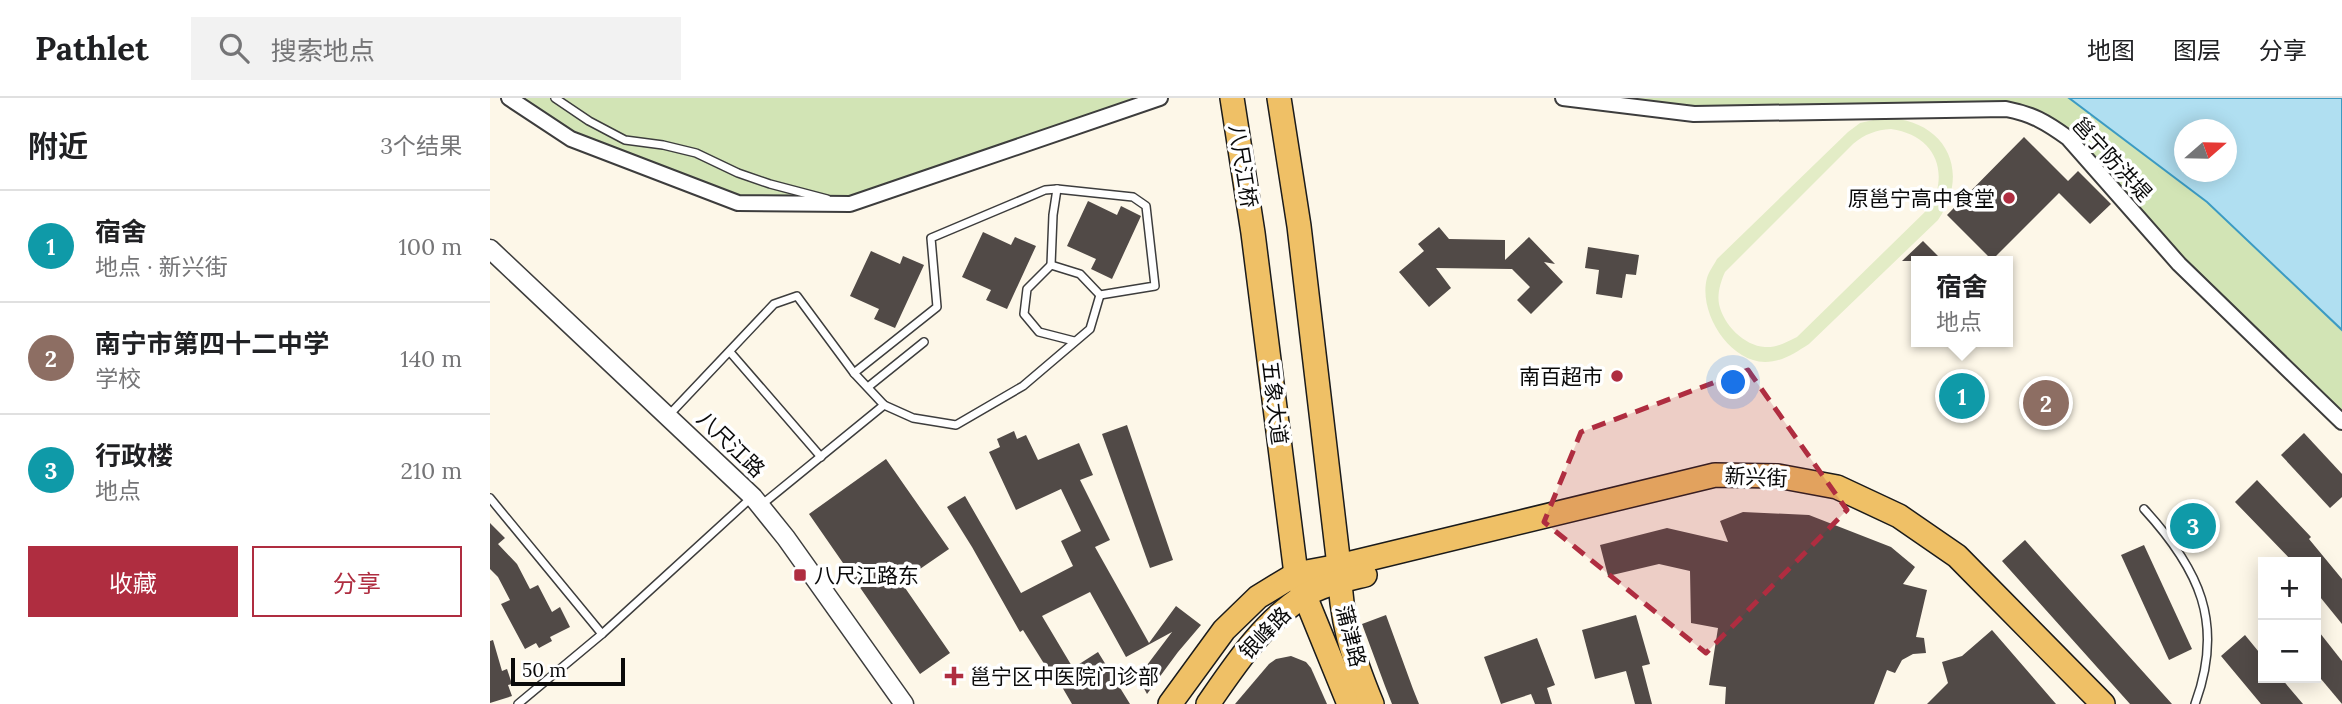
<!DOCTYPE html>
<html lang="zh">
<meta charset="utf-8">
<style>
body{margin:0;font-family:Lora,"Noto Sans SC",serif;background:#f2f2f2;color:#202124}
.controls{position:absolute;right:21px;bottom:21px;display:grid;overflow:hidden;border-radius:0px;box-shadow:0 4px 18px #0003}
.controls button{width:63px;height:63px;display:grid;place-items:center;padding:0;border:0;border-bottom:2px solid #e0e0e0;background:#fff;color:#202124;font:35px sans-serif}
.compass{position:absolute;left:1684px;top:21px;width:63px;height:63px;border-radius:50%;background:#fff;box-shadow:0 4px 18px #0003;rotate:70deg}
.scale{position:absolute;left:21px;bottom:18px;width:114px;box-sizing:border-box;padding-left:7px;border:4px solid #0a0a0a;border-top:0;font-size:19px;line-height:24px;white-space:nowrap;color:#0a0a0a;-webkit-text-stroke:5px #fff;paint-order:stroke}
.you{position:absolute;left:1244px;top:285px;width:24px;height:24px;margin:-18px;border:5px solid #fff;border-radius:50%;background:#1a73e8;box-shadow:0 0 0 10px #1a73e833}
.badge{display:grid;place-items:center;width:46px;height:46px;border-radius:50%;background:#af2d40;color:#fff;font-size:23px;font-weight:700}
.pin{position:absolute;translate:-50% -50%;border:4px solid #fff;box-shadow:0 2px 7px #0006}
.popup{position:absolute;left:1421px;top:158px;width:102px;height:91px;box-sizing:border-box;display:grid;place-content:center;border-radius:0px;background:#fff;filter:drop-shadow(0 2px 5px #0005);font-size:23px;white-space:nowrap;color:#757577}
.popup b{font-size:26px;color:#202124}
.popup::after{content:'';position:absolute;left:50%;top:100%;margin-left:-14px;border:14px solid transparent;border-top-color:#fff}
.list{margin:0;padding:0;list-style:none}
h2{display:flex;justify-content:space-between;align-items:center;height:91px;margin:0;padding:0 28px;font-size:30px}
h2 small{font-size:23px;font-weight:400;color:#757577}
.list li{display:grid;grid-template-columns:46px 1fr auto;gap:21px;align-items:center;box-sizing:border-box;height:112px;padding:0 28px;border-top:2px solid #e0e0e0}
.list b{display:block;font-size:26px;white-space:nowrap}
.list p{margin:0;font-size:23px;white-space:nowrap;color:#757577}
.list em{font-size:23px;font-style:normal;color:#757577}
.actions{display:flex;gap:14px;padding:21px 28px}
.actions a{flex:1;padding:16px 0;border:2px solid #af2d40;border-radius:0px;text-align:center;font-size:24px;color:#af2d40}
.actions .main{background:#af2d40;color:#fff}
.icon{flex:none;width:38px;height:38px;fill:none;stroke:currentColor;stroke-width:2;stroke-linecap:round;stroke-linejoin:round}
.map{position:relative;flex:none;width:1852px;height:606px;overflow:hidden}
header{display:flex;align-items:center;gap:42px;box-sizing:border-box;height:98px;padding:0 35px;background:#fff;border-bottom:2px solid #e0e0e0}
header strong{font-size:33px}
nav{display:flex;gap:38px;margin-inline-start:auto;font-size:24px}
.search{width:490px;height:63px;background:#f2f2f2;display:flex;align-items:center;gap:18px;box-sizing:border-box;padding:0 24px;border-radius:0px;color:#757577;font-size:26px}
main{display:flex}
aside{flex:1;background:#fff}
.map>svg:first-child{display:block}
.green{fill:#d2e4b5}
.pitch{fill:#e3ecc6;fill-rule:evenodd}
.water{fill:#b0dff1;stroke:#3c9bc3;stroke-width:2;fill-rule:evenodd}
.building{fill:#514a47}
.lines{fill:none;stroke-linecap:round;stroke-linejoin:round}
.service-casing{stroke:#3d3d3d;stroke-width:10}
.minor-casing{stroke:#3d3d3d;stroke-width:18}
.tertiary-casing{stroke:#3d3d3d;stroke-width:21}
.primary-casing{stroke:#1b1b1b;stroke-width:26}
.service{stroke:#fff;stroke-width:7}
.minor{stroke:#fff;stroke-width:14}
.tertiary{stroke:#fff;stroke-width:18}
.primary{stroke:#efc066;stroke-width:23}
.marked{fill:#af2d40;fill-opacity:0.2;stroke:#af2d40;stroke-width:5;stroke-dasharray:14 9;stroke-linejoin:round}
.poi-dot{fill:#af2d40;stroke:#fff;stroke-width:2.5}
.labels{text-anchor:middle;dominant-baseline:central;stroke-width:7;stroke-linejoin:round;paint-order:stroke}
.street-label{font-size:21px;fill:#0a0a0a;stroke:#fff}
.poi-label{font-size:21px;fill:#0a0a0a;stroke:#fff;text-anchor:end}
</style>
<header>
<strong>Pathlet</strong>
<div class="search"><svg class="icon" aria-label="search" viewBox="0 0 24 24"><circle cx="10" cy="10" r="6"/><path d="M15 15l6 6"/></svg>搜索地点</div>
<nav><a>地图</a><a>图层</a><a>分享</a></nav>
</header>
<main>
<aside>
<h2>附近<small>3个结果</small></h2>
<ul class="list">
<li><span class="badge" style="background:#0f9aa8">1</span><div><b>宿舍</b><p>地点 · 新兴街</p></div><em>100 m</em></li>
<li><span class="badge" style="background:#8d6e63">2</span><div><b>南宁市第四十二中学</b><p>学校</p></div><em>140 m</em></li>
<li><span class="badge" style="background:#0f9aa8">3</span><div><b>行政楼</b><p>地点</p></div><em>210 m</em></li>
</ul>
<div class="actions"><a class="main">收藏</a><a>分享</a></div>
</aside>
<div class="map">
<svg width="1852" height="606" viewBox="0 0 1852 606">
<rect width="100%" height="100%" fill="#fdf7e8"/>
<g class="green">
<polygon points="19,0 670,0 360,106 248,105 81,41"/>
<polygon points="1073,0 1579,0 1717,104 1852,232 1852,324 1689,166 1595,58 1539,16 1204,16"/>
</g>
<path class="pitch" d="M 1392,20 C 1453,19 1483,71 1448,122 L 1319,246 C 1305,255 1292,264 1275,264 C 1238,263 1208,213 1217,180 C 1219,173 1224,167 1227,161 L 1358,34 L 1370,25 ZM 1401,31 C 1443,37 1460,71 1441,108 L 1307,239 C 1297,244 1286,250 1275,249 C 1254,248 1233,226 1229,206 C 1227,195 1231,183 1235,174 L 1363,46 C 1375,36 1386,32 1401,31 Z"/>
<path class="water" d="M 1579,0 L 1852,0 L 1852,232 L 1717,104 ZM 1694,32 L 1736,32 L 1736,74 L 1694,74 Z"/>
<g class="building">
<polygon points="1534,39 1578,83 1588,73 1621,106 1600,126 1569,95 1502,162 1457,117"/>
<polygon points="598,103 627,117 631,108 651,118 622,181 601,171 606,161 577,148"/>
<polygon points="949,129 959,141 1015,142 1015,162 1039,139 1065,166 1054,164 1073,184 1041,216 1027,202 1040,189 1022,171 946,170 961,190 939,209 909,174 934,153 928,146"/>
<polygon points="493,134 521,147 525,139 546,148 517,211 496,202 501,192 472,179"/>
<polygon points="1433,143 1453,163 1412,163"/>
<polygon points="1098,149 1149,157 1146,177 1136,176 1132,200 1106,196 1109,172 1095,170"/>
<polygon points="381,153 410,166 413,158 434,167 405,230 384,221 389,211 360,198"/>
<polygon points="637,327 683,462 660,470 612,336"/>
<polygon points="524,333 527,341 536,337 548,362 589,345 603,377 590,382 620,442 605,449 659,545 686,508 711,527 688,554 657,596 648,579 682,534 636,559 600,494 552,518 583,570 608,554 640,606 582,606 561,570 558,572 533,532 530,534 482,449 457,409 475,398 531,495 583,468 571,443 591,433 571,391 526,412 499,354 510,349 507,341"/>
<polygon points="1814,335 1852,376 1852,399 1840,410 1791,357"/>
<polygon points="396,361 459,451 411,484 460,555 430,576 319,416"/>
<polygon points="1767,382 1821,439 1819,441 1852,481 1852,526 1826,494 1826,464 1803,464 1745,404"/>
<polygon points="1253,414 1319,417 1401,449 1425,469 1413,486 1437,492 1426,539 1434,540 1436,555 1423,556 1412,562 1405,575 1397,572 1384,606 1235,606 1236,589 1219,587 1228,530 1201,525 1200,473 1169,466 1118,478 1110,447 1177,430 1238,444 1230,423"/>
<polygon points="0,425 15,440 8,446 27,466 40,491 48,487 62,514 70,509 80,529 60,539 62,543 49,550 46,545 35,551 11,506 20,502 8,479 0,471"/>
<polygon points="1535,442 1575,487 1682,606 1640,606 1512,463"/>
<polygon points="1654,447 1702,551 1679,562 1631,457"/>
<polygon points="896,517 923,591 929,606 902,606 895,588 872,526"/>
<polygon points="1146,517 1160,566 1152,568 1162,606 1145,606 1136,573 1105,581 1092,532"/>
<polygon points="1826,530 1852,563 1852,606 1826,575"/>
<polygon points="1502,532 1566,606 1437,606 1458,585 1452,564 1472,558"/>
<polygon points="1755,537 1773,559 1773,580 1791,580 1813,606 1771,606 1731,558"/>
<polygon points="1047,540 1065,587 1057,590 1062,606 1045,606 1041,596 1011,606 994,559"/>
<polygon points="3,542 12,573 17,571 22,586 18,587 22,598 0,605 0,543"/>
<polygon points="801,558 816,564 821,570 837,606 745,606 779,566 786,561"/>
</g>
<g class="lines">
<defs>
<g id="service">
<polyline points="65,0 99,23 135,42 173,47 206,55 248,75 280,86 337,101"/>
<polyline points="561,167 563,117 567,91"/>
<polyline points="240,254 331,359"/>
<polyline points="364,275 447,209 441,140 555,92 567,91 643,99 656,108 665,188 610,197 590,176 561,167 537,191 534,216 549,234 584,243"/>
<polyline points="378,289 434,244"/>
<polyline points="179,317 284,206 307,198 364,275 394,307 423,320 466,327 533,288 600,231 610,197"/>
<polyline points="0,400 112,536"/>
<polyline points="270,408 394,307"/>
<path d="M 1654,411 C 1709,471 1735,525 1705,606"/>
<polyline points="28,606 112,536 262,399"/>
</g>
<g id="minor">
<polyline points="19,0 81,41 248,105 360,106 670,0"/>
<path d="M 1073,0 L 1204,16 L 1516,11 C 1542,16 1556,24 1578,40 L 1689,166 L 1852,324"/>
</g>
<polyline id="tertiary" points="0,151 263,399 296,440 414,606"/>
<g id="primary">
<polyline points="742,0 763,135 806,476 859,606"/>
<path d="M 789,0 L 809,128 L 849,468 C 851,523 861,555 882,606"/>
<polyline points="680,606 734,532 768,499 806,476 849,468 1225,377 1288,378 1347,389 1409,418 1467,458 1613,606"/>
<path d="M 718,606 C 745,567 773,524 814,498 C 831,487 855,482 875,477"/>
</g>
</defs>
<use href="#service" class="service-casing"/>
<use href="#minor" class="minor-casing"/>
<use href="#tertiary" class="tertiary-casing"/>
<use href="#primary" class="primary-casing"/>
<use href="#service" class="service"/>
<use href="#minor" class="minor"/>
<use href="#tertiary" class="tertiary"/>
<use href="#primary" class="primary"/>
</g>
<path class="marked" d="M 1258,272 L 1357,412 L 1216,555 L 1054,424 L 1091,334 Z"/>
<g class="poi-dot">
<circle cx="1519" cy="100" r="7"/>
<circle cx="1127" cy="278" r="7"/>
<rect x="303" y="470" width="14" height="14" rx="3.5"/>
<path d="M460.5 567.5h7v7h7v7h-7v7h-7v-7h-7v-7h7z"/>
</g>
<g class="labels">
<g class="street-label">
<text transform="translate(1622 61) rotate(47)">邕宁防洪堤</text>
<text transform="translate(753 68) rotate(81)">八尺江桥</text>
<text transform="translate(785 305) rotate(83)">五象大道</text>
<text transform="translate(241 346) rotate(44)">八尺江路</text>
<text transform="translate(1266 379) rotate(3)">新兴街</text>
<text transform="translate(775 535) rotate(-46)">银峰路</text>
<text transform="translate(861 538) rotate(76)">蒲津路</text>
</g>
<g class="poi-label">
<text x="1505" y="100">原邕宁高中食堂</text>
<text x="1113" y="278">南百超市</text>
<text x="324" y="477" text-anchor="start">八尺江路东</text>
<text x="480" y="578" text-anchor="start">邕宁区中医院门诊部</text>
</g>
</g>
</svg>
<div class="controls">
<button>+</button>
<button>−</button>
</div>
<svg class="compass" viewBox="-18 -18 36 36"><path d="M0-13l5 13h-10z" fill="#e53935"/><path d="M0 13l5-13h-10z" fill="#757577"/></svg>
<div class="scale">50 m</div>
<div class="you"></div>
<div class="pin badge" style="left:1472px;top:298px;background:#0f9aa8">1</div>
<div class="popup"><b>宿舍</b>地点</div>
<div class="pin badge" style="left:1556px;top:305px;background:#8d6e63">2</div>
<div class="pin badge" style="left:1703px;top:428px;background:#0f9aa8">3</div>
</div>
</main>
